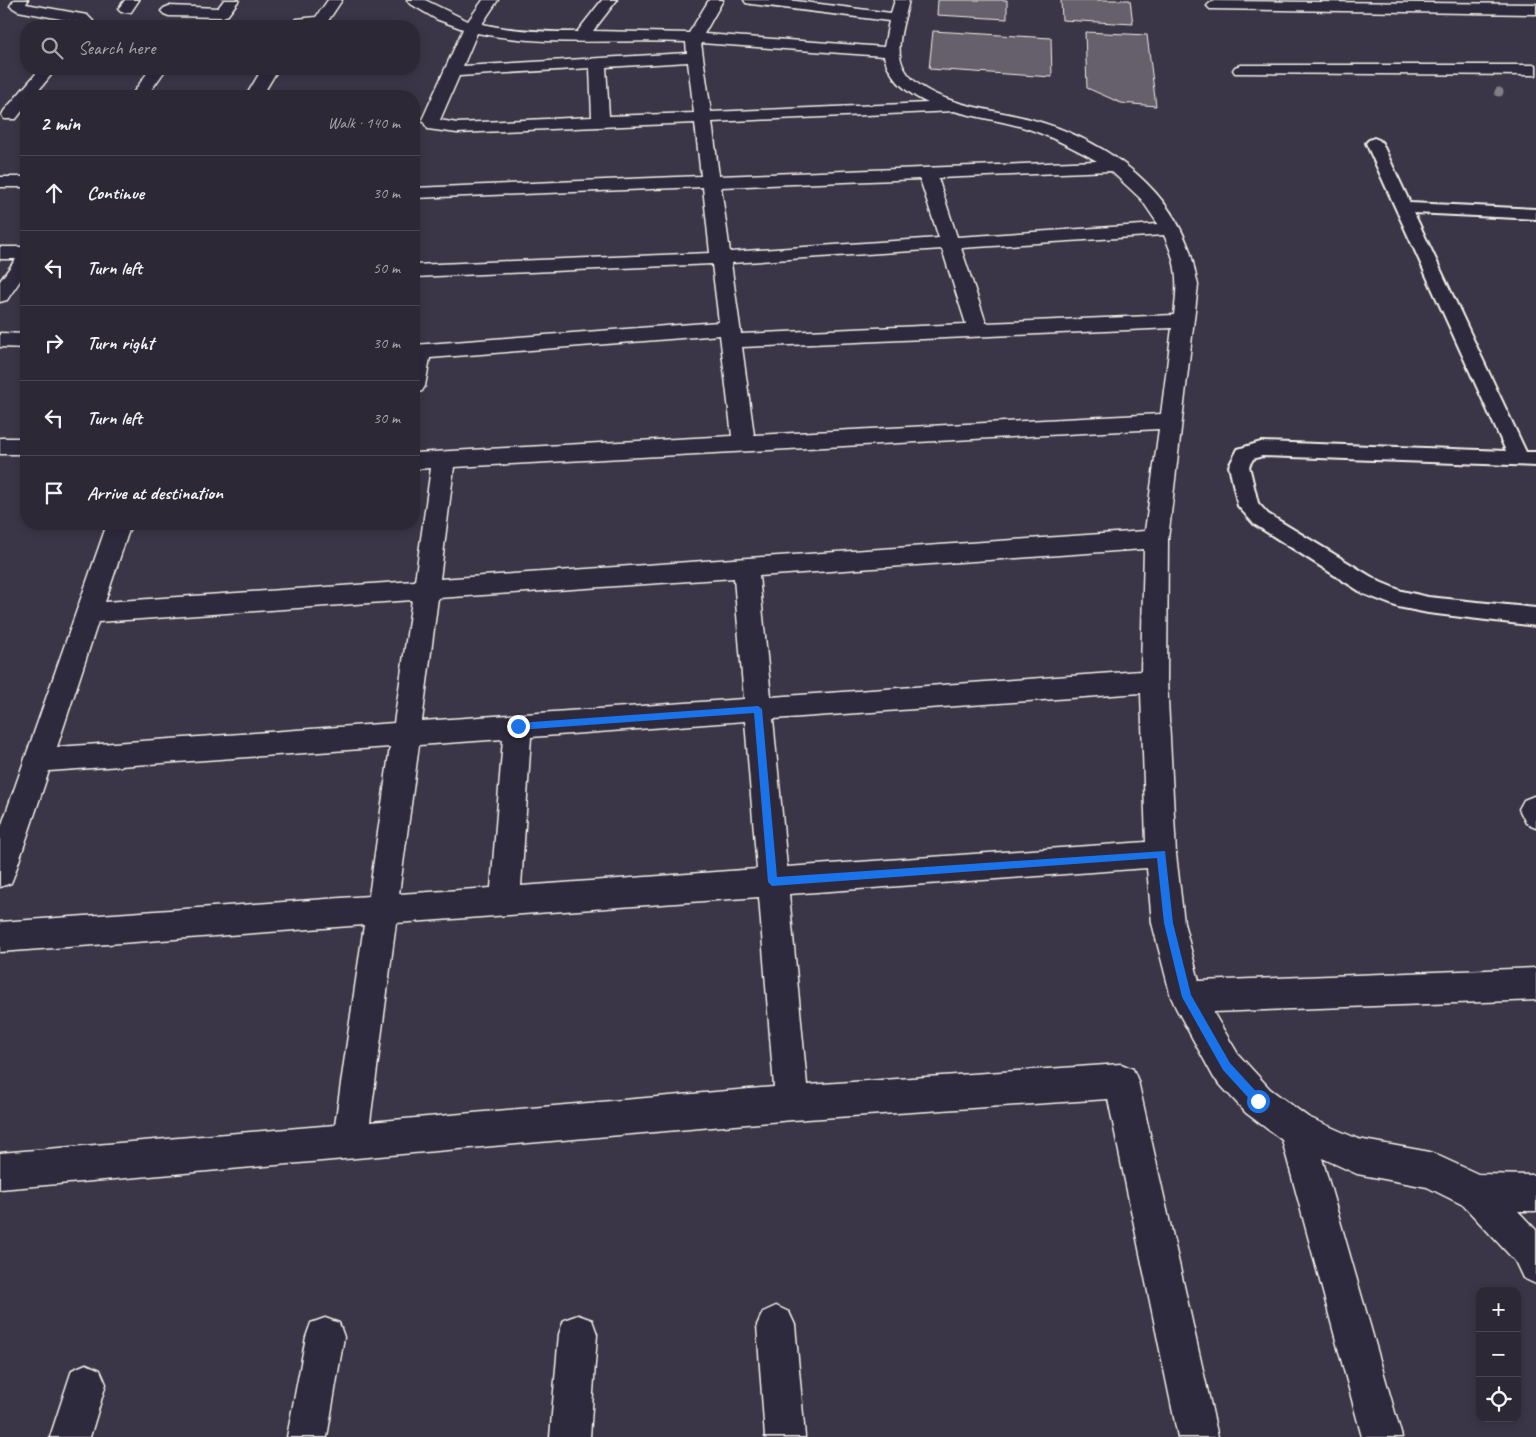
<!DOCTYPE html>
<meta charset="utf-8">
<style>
body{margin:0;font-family:Caveat,sans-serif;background:#383441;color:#f1f3f6}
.controls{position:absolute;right:15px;bottom:15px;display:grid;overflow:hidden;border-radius:10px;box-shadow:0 2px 8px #0003}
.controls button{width:45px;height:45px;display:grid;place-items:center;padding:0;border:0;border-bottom:1px solid #484450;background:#2c2835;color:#f1f3f6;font:25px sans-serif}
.stop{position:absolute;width:15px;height:15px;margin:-11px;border:4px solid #1a73e8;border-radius:50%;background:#fff}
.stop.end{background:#1a73e8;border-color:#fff;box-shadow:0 1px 5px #0008}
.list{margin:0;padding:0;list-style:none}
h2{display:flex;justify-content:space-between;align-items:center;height:65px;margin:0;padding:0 20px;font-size:21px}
h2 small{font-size:16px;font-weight:400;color:#a6a6ad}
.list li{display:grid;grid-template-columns:32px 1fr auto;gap:15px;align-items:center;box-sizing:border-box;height:75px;padding:0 20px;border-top:1px solid #484450}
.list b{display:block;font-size:19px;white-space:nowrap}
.list em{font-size:16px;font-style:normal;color:#a6a6ad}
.icon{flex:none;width:28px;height:28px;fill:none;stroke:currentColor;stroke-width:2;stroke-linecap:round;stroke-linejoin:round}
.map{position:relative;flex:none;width:1536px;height:1437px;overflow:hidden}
.search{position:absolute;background:#2c2835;box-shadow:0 2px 8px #0003;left:20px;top:20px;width:400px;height:55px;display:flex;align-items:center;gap:12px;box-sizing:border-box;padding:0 18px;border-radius:20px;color:#a6a6ad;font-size:19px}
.panel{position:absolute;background:#2c2835;box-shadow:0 2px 8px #0003;left:20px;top:90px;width:400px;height:440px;border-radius:20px}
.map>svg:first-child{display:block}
.building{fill:#65616c;stroke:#f4f1e8}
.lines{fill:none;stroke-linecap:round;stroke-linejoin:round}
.service-casing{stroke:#f4f1e8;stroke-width:4}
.minor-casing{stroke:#f4f1e8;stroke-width:3}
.service{fill:#2f2a3d;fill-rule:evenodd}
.minor{fill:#2f2a3d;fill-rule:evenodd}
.tree{fill:#827e85}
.route{fill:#1a73e8}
</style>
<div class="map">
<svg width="1536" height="1437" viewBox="0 0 1536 1437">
<rect width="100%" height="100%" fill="#3b3647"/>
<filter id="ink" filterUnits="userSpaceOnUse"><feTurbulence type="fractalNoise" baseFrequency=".02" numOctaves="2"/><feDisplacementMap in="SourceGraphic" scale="10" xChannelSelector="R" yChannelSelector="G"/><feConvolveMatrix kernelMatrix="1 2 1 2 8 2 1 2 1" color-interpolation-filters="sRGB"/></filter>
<g filter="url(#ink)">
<g class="building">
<polygon points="938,0 1007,0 1007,19 937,15"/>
<polygon points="1061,0 1130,0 1133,24 1062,20"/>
<polygon points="933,31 1051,38 1052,77 929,69"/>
<polygon points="1085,32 1147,35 1156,106 1121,103 1087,88"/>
</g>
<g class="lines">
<defs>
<polygon id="service" points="1374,138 1379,140 1382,143 1410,203 1536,209 1536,219 1414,213 1526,452 1536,452 1536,466 1262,456 1253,459 1249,466 1258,503 1268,514 1380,582 1402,591 1428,597 1536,608 1536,626 1428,613 1398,607 1364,594 1254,524 1238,506 1229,466 1238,449 1261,442 1506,451 1366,143 1369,140"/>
<g id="minor">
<polygon points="14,0 28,0 26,4 87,15 93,21 90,26 74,26 77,22 18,11 10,6"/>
<polygon points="125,0 139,0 131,12 121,12 118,9"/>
<polygon points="224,0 239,0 228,15 223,17 169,16 164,14 161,11 164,8 169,6 218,8"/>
<polygon points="328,0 342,0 326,24 287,26 297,19 316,17"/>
<path d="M 407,0 L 425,0 L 468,21 L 483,0 L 498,0 L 482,24 C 513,31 545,32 577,32 L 602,0 L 617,0 L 593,31 L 689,33 L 709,0 L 723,0 L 704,34 L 884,47 L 889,21 L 751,4 L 746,3 L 744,0 L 788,0 L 891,13 L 895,0 L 909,0 C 905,20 894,46 903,66 C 921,104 994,109 1030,119 C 1097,137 1164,180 1189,248 C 1193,260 1195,273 1198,285 L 1168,539 L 1167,681 L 1176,854 L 1184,923 L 1199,981 L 1536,968 L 1536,1000 L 1213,1012 L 1238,1054 L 1270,1089 L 1308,1117 L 1358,1139 L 1430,1152 L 1478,1174 L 1536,1175 L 1536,1211 L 1518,1211 L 1536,1230 L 1536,1284 L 1523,1278 L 1515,1261 L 1463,1205 L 1427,1187 L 1357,1174 L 1322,1158 L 1402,1437 L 1362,1437 L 1282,1140 L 1246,1113 L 1214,1078 L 1176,1008 L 1171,997 L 1152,923 L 1147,868 L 789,894 L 807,1085 L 1121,1064 L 1133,1069 L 1138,1081 L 1218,1437 L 1178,1437 L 1108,1099 L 792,1120 L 0,1189 L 0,1153 L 335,1125 L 364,925 L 0,952 L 0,922 L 369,896 L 390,747 L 49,771 L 15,873 L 11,883 L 0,887 L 0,830 L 107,524 L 131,524 L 105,602 L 415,581 L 431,468 L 414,469 L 414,453 L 732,436 L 720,335 L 430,358 L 425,386 L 422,391 L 414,393 L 414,345 L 719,322 L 712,264 L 414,277 L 414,265 L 710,253 L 703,187 L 414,198 L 414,188 L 701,176 L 695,123 L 457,133 L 428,129 L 422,120 L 463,29 L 436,19 L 409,3 ZM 477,33 C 546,47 616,39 686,42 L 687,53 L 463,66 ZM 701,43 L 884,56 C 890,79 908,94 928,103 L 711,112 ZM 688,62 L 694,113 L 609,116 L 606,67 ZM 590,68 L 592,117 L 457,123 L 440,120 L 459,76 ZM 954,111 C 975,117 997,120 1019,126 C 1047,134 1072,147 1097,161 L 719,176 L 712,122 ZM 1111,171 L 1141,199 L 1158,224 L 957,237 L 938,178 ZM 920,179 L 939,238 L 730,252 L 721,187 ZM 1164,235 C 1178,265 1178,283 1174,315 L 986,323 L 961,248 ZM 942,249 L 966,324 L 741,334 L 731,263 ZM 1172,328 L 1161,414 L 754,435 L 742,347 ZM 1159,429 L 1145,531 L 440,579 L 454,467 ZM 1144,549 L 1141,671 L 771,697 L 759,576 ZM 734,578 L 744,699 L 422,721 L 438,598 ZM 412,600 L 394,723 L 57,747 L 98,622 ZM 1141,693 L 1146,842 L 787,867 L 773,719 ZM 745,721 L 757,869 L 521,886 L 531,737 ZM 503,739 L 491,888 L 399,894 L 419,745 ZM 759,897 L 774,1087 L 370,1122 L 396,923 Z"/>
<polygon points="1215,1 1536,4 1536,14 1210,9 1207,6 1210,3"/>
<polygon points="1241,65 1536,65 1536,75 1235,73 1233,70 1235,67"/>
<polygon points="40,69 56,69 34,96 26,96 26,106 16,119 4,119 2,115 4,111"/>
<polygon points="150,69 166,69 147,96 131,96"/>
<polygon points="262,69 278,69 262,96 246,96"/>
<rect x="0" y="177" width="26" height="10"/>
<polygon points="0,247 26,247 26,272 7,300 0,302 0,281 16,259 0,259"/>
<polygon points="0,333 26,334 26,348 0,347"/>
<rect x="0" y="438" width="26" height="16"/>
<polygon points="1534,796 1536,797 1536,827 1526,823 1519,809 1524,800"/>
<polygon points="776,1306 789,1312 795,1325 805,1437 765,1437 757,1325 763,1312"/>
<polygon points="578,1315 592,1320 597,1334 590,1437 550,1437 559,1334 564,1320"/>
<polygon points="325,1318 339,1323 344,1337 327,1437 287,1437 306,1337 311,1323"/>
<polygon points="86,1364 100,1370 106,1384 90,1437 50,1437 72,1370"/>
</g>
</defs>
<use href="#service" class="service-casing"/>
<use href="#minor" class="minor-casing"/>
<use href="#service" class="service"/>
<use href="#minor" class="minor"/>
</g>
<circle class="tree" cx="1499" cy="92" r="4.5"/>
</g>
<polygon class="route" points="758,706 762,709 777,877 1165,851 1173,923 1191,995 1230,1063 1262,1098 1262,1105 1255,1105 1223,1070 1182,997 1164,923 1157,858 772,886 768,882 754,713 518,730 514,726 518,723"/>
</svg>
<div class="controls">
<button>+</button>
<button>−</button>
<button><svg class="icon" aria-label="locate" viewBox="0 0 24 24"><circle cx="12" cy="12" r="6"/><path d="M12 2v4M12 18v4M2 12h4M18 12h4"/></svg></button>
</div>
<div class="stop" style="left:1258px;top:1101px"></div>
<div class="stop end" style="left:518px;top:726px"></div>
<div class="search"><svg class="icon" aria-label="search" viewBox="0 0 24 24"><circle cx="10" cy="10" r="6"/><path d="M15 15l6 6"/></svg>Search here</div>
<section class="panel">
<h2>2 min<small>Walk · 140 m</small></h2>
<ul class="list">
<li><svg class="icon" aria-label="ahead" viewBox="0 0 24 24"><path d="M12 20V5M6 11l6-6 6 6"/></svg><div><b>Continue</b></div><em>30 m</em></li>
<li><svg class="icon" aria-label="left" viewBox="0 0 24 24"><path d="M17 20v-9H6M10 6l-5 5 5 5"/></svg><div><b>Turn left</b></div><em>50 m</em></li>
<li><svg class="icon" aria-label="right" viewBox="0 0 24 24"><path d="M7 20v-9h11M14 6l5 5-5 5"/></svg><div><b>Turn right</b></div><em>30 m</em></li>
<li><svg class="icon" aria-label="left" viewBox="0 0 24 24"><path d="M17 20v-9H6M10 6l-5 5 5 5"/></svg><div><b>Turn left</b></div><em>30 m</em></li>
<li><svg class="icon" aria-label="arrive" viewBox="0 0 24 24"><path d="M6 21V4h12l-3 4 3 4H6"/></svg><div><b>Arrive at destination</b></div></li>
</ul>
</section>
</div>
